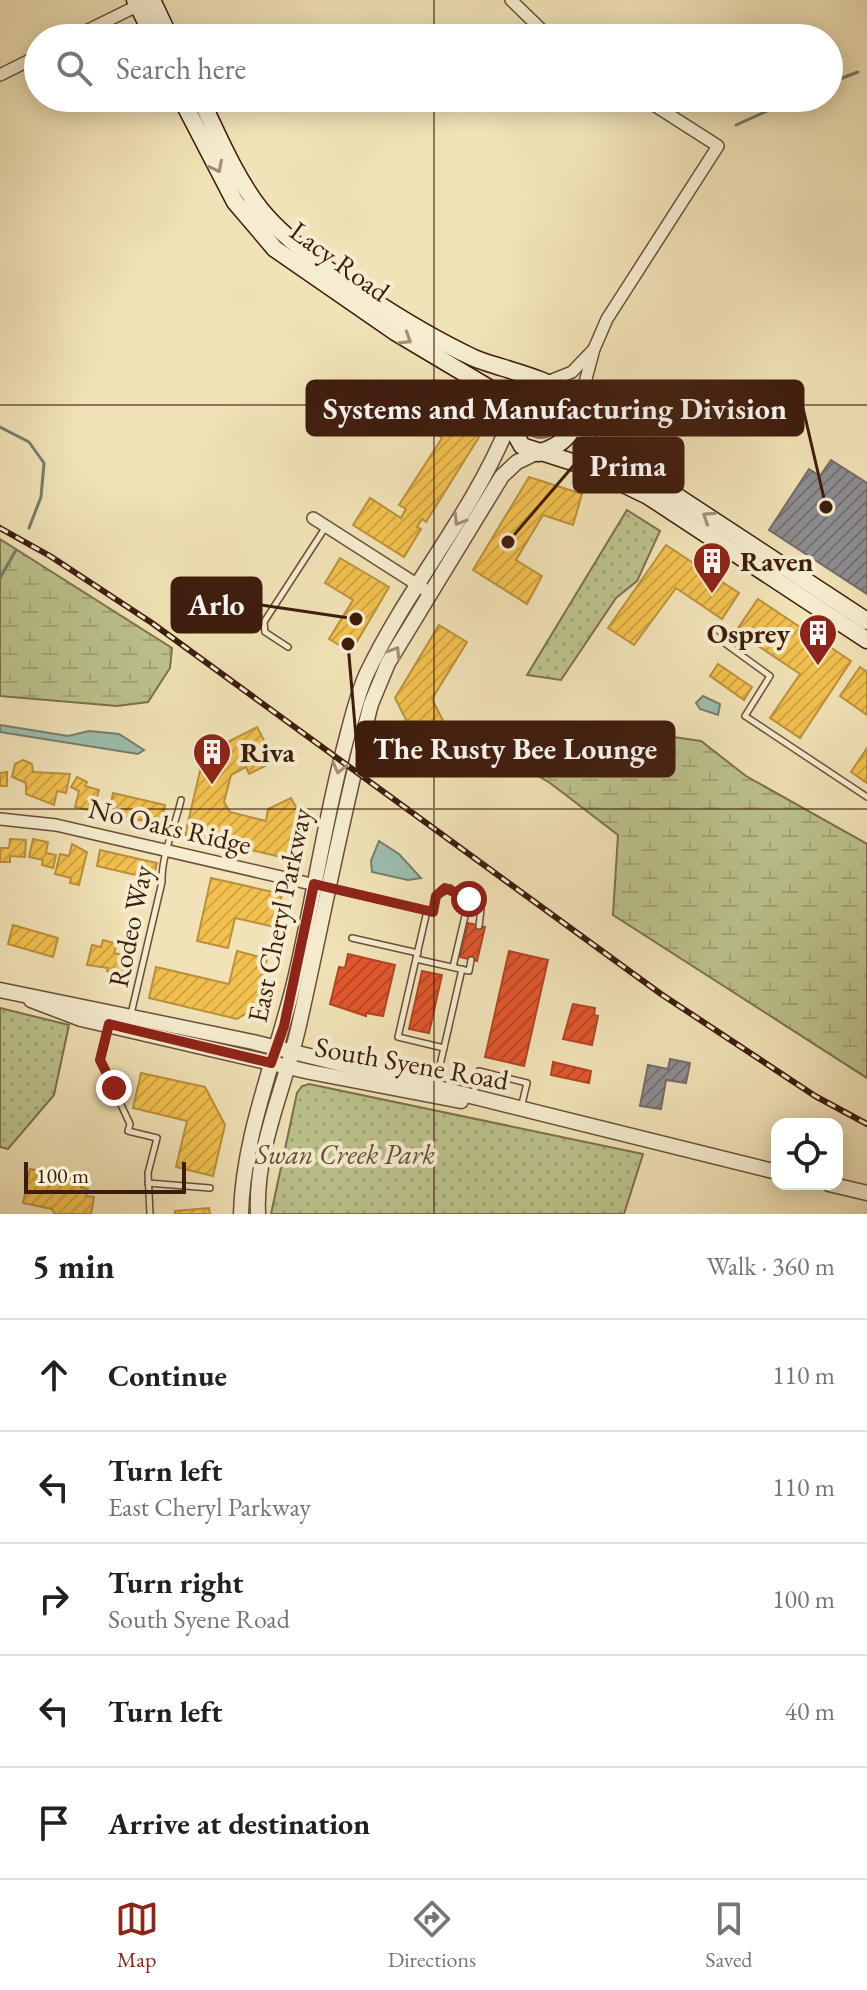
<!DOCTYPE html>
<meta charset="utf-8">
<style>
body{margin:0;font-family:"EB Garamond",serif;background:#f2f2f2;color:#202124}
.controls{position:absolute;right:24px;bottom:24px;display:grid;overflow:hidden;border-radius:16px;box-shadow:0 4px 20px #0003}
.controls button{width:72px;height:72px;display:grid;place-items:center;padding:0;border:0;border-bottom:2px solid #e0e0e0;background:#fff;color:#202124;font:40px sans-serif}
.scale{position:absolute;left:24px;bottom:20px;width:162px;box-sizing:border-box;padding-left:8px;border:4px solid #3e1c0d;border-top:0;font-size:22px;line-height:28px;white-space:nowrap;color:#3e1c0d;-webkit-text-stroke:6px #f6edd0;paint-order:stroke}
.stop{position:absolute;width:24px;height:24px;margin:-18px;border:6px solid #8f2418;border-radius:50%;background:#fff}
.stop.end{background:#8f2418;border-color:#fff;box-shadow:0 2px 8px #0008}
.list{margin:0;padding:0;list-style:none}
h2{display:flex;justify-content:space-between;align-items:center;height:104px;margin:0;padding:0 32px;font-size:34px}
h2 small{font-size:26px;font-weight:400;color:#757577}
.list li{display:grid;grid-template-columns:52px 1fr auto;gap:24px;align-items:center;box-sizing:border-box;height:112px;padding:0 32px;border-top:2px solid #e0e0e0}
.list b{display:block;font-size:30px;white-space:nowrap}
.list p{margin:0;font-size:26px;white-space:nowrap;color:#757577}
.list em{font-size:26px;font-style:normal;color:#757577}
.icon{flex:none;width:44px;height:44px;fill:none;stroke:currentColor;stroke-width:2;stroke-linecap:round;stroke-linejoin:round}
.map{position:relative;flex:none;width:867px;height:1214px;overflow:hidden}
.search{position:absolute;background:#fff;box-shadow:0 4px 20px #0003;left:24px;right:24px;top:24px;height:88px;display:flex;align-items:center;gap:20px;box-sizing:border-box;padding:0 28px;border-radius:44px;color:#757577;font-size:30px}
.sheet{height:664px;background:#fff}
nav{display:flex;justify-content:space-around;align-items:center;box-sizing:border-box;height:112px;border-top:2px solid #e0e0e0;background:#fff;font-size:22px;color:#757577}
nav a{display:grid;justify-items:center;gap:4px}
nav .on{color:#8f2418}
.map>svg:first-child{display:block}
.grass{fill:url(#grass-tufts);stroke:#7d704d;stroke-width:2}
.wetland{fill:url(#wetland-marsh);stroke:#7d704d;stroke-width:2}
.park{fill:url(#park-dots);stroke:#7d704d;stroke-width:2}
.water{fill:#9bbead;stroke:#767d6d;stroke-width:2}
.homes{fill:url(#homes-hatch);stroke:#bc903a;stroke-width:2}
.shops{fill:url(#shops-hatch);stroke:#b24524;stroke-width:2}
.industry{fill:url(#industry-hatch);stroke:#756b6a;stroke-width:2}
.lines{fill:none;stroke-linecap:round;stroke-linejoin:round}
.stream{stroke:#767d6d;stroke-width:3}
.service-casing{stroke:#6b4e38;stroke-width:8}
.minor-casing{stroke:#6b4e38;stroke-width:14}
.tertiary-casing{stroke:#6b4e38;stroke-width:17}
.secondary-casing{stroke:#3e1c0d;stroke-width:19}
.service{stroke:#f6edd0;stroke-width:5}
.minor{stroke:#f6edd0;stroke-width:11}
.tertiary{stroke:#f6edd0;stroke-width:14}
.secondary{stroke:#f6edd0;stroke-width:16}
.rail-casing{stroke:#3e1c0d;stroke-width:6}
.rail{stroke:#f6edd0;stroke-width:3;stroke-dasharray:9;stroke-linecap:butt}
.oneway{stroke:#a38f78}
.route{stroke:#8f2418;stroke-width:10}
.grid{fill:none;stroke:#3e1c0d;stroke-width:2;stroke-opacity:0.55}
.labels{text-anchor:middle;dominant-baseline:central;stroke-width:8;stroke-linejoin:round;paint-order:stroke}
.street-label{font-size:28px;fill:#3e1c0d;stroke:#f6edd0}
.poi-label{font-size:28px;font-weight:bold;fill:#3e1c0d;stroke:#f6edd0;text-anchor:start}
.park-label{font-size:28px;font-style:italic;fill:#644e33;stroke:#f6edd0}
.leader{fill:none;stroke:#3e1c0d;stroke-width:3}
.callout-dot{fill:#3e1c0d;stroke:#f6edd0;stroke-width:3}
.callout{fill:#3e1c0d;stroke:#3e1c0d;stroke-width:3}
.callout-label{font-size:30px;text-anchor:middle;font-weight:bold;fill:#fff}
</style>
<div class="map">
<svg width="867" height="1214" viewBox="0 0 867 1214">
<defs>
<pattern id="grass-tufts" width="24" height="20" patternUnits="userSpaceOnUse" patternTransform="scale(2)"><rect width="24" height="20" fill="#bcc38d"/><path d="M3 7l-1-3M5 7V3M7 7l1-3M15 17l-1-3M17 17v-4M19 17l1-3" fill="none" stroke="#a3a778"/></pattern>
<pattern id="wetland-marsh" width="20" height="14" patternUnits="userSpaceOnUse" patternTransform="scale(2)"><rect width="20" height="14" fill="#bcc38d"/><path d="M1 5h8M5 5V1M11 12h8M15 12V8" fill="none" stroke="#a3a778"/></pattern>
<pattern id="park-dots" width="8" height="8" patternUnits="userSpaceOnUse" patternTransform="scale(2)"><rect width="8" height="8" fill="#bcc38d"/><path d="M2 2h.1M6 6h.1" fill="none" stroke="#a3a778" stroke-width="1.8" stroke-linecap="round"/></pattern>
<pattern id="homes-hatch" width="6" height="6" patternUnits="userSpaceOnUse" patternTransform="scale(2)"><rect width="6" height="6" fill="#f2c14e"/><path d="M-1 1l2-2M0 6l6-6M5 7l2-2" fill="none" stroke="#d1a543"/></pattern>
<pattern id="shops-hatch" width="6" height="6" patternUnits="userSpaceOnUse" patternTransform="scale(2)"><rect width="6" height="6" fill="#e4572e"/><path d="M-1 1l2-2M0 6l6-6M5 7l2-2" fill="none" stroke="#ba4726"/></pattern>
<pattern id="industry-hatch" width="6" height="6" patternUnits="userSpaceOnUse" patternTransform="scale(2)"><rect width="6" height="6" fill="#8d8d92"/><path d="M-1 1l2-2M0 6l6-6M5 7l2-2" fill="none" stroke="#757276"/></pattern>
</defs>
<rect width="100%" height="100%" fill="#f1e3b7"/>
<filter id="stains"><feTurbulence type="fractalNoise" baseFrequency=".0025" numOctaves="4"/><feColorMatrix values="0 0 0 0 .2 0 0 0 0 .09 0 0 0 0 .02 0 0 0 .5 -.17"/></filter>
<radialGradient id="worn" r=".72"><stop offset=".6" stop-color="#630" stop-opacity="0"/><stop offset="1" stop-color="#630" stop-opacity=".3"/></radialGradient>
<circle class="grass" cx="541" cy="418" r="20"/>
<g class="wetland">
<polygon points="0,539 172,648 170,668 148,702 117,706 0,696"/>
<polygon points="611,728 701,741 746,776 867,844 867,1078 613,915 618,835 550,783 484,744 531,734"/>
</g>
<g class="park">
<polygon points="627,510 660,531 637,581 616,598 561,680 527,675"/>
<polygon points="0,1008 69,1025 54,1095 8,1149 0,1147"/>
<polygon points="309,1084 643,1154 624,1214 271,1214 297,1093 302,1086"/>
</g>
<g class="water">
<polygon points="703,696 720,704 718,715 700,709 696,703"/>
<polygon points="0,725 68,736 89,731 119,734 144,750 138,754 0,732"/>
<polygon points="379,841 399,854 421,878 408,880 372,872 371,861"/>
</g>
<g class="homes">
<polygon points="431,395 484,429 426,522 422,519 417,527 421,529 404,557 353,525 370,498 401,518 403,514 406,509 399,505 442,438 415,421"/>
<polygon points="529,477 582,494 573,525 543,515 516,560 542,576 527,604 473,570"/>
<polygon points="666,545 739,593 722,619 676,588 634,645 608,628"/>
<polygon points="340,558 389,587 351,652 329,639 353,600 325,583"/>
<polygon points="758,599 851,661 800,738 770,718 800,674 736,631"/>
<polygon points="439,625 467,642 432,699 455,744 426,759 395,698"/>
<polygon points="718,664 752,687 744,700 710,676"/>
<polygon points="860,667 867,672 867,715 840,696"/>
<polygon points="257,727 275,761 249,774 246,767 231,775 224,802 230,812 266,821 268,809 291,798 300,814 290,859 185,835 204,754"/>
<polygon points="867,748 867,783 851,772"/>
<polygon points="23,760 32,764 33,772 70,774 66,793 57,791 54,805 26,794 26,783 12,777 15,764"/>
<polygon points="7,772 7,786 0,786 0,773"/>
<polygon points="77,777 87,782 85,786 99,790 93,811 75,807 79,791 71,787"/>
<polygon points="113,793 165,805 161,825 109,813"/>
<polygon points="10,839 26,840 25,857 10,856 10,862 0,862 0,848 9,848"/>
<polygon points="33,839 48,842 46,853 56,855 53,868 42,865 43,860 29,857"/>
<polygon points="72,844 87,852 79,885 70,883 71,878 55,874 60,854 69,856"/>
<polygon points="100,850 157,863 153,879 97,866"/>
<polygon points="211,878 282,894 275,927 235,918 228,948 197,941"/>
<polygon points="13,925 58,938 53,957 8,944"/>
<polygon points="103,940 117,944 114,953 126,956 121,975 107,971 108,968 87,965 92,945 101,947"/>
<polygon points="237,951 267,959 256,1007 237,1019 149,998 156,967 229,984"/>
<polygon points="141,1073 205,1087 225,1125 213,1176 176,1167 187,1121 133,1108"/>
<polygon points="30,1169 82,1179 81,1187 88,1189 86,1196 94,1197 91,1214 55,1214 52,1209 23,1203"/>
<polygon points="209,1208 210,1214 175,1214 175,1211"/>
</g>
<g class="shops">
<polygon points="468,923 485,927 477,961 460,957"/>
<polygon points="509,951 548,960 524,1066 485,1057"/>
<polygon points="348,954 395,965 383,1016 366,1013 366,1016 330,1004 339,967 345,968"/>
<polygon points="422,971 442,975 429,1033 409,1029"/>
<polygon points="573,1004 595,1008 594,1015 598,1016 592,1045 563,1039"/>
<polygon points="553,1062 591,1071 589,1083 551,1075"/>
</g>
<g class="industry">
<polygon points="831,460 867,483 867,594 769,530 809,469 820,476"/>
<polygon points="670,1059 690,1063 686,1083 666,1080 661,1109 640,1106 648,1065 668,1069"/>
</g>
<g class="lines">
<g class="stream">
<polyline points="829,83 858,72"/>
<polyline points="736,125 796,98"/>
<polyline points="0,427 29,442 44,463 41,497 29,528"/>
<polyline points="0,578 16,550"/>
</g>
<defs>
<g id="service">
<polyline points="712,634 770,676 745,716 867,797"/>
<polyline points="288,647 265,632 264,622 325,528"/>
<polyline points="332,889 433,912 436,896 450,888 481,909 479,926"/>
<polyline points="427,911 398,1037 444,1048"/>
<polyline points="352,938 418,953"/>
<polyline points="416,959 469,971 471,960"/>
<polyline points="453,967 469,899"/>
<path d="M 131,1014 L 162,882 C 161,856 175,827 181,800"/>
<polyline points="108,1027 100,1060 130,1124 128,1131 157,1138 148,1173 150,1214"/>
<polyline points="435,1087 462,969"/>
<polyline points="474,1093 479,1071 527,1083 521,1108"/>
<polyline points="148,1183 210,1188"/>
</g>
<g id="minor">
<polyline points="511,0 550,38"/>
<polyline points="72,38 143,3"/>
<polyline points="0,75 38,56"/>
<polyline points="547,382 572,372 594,349"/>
<polyline points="576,416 594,349 607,319 718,146 643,98"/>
<polyline points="313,518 424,589"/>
<polyline points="0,819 56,825 320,886"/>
</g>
<g id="tertiary">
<polyline points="0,990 253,1042 777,1172"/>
<polyline points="31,1000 81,1019 310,1072 461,1101"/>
<polyline points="829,1184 867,1193"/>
<path d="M 241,1214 C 243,1134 277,1056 295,979 C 313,902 324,824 344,748 C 351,722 356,697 367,673 C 408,587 472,514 508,426"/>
<path d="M 258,1214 C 255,1148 285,1088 299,1025 C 323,918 343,810 371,704 L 388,663 L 502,476 L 517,462 L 536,453"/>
</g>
<g id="secondary">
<polyline points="135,0 154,38"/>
<polyline points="152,0 170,38"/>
<polyline points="181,98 235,202 275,249 395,332 489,388 522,446 588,467 648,496 867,640"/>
<path d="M 200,98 C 218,135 235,177 261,210 C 302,260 414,330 474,358 C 497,368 555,379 568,397 C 588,425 563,446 538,453"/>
<polyline points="576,416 590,443 597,449 678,497 867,621"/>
<polyline points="508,421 521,393 545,383"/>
</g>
</defs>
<use href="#service" class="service-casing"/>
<use href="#minor" class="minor-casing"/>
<use href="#tertiary" class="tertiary-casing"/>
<use href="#secondary" class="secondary-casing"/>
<use href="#service" class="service"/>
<use href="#minor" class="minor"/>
<use href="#tertiary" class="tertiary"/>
<use href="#secondary" class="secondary"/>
<defs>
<polyline id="rail" points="0,528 50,556 152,623 661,994 815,1096 867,1124"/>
</defs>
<use href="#rail" class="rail-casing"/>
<use href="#rail" class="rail"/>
</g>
<defs><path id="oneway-chevron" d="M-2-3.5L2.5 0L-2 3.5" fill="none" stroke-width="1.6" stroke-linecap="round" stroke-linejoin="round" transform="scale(2)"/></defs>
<g class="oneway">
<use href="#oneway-chevron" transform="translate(217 167) rotate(63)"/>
<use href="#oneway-chevron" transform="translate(406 339) rotate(32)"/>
<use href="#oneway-chevron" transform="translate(708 517) rotate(-146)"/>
<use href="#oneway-chevron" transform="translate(459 520) rotate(122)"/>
<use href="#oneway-chevron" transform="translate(395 652) rotate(-58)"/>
<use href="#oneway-chevron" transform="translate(339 768) rotate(104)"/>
</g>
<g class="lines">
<polyline class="route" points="114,1088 100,1060 109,1024 271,1063 284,1026 314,884 433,912 436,896 445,888 469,899"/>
</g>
<path class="grid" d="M 434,0 L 434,38M 434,98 L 434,1214M 0,405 L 867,405M 0,809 L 867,809"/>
<defs>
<symbol id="building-pin" viewBox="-11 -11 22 30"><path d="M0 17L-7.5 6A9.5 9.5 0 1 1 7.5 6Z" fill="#8f2418" stroke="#f6edd0"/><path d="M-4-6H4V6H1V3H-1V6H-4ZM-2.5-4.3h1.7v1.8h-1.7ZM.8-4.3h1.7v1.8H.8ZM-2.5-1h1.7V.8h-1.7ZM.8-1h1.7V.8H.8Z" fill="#fff"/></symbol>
</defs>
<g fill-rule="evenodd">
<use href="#building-pin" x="690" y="539" width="44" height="60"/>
<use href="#building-pin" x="796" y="611" width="44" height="60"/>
<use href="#building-pin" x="190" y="730" width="44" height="60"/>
</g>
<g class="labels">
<g class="street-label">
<text transform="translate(340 261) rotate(36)">Lacy Road</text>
<text transform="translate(170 826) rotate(13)">No Oaks Ridge</text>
<text transform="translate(279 915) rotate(-78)">East Cheryl Parkway</text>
<text transform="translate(130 926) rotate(-78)">Rodeo Way</text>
<text transform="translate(412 1063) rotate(10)">South Syene Road</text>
</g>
<g class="poi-label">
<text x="740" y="561">Raven</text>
<text x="790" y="633" text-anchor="end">Osprey</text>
<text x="240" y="752">Riva</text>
</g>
<g class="park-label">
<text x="345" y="1154">Swan Creek Park</text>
</g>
</g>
<path class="leader" d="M826 507L803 408M508 542L574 465M356 619L261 605M348 644L357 749"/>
<g class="callout-dot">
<circle cx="826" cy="507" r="8"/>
<circle cx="508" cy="542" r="8"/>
<circle cx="356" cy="619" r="8"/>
<circle cx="348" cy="644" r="8"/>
</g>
<g class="callout">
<rect x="307" y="381" width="496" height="54" rx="8"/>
<rect x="574" y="438" width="109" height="54" rx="8"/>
<rect x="172" y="578" width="89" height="54" rx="8"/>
<rect x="357" y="722" width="317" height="54" rx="8"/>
</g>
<g class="callout-label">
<text x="555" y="419">Systems and Manufacturing Division</text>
<text x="628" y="476">Prima</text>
<text x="216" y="615">Arlo</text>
<text x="515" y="759">The Rusty Bee Lounge</text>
</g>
<rect width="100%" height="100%" filter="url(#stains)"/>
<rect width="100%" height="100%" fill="url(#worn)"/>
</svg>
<div class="controls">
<button><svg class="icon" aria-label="locate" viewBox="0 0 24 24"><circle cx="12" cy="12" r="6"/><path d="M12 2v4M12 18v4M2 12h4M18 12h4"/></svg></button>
</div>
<div class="scale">100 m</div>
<div class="stop" style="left:469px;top:899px"></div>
<div class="stop end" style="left:114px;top:1088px"></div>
<div class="search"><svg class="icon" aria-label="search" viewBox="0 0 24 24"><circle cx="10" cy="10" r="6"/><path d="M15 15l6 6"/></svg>Search here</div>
</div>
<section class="sheet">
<h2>5 min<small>Walk · 360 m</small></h2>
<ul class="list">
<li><svg class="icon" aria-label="ahead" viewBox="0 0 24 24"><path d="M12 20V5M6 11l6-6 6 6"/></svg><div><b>Continue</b></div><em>110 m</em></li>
<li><svg class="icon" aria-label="left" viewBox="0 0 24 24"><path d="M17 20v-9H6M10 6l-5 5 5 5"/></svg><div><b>Turn left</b><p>East Cheryl Parkway</p></div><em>110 m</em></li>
<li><svg class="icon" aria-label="right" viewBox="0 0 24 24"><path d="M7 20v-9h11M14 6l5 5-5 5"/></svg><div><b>Turn right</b><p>South Syene Road</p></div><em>100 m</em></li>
<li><svg class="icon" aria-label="left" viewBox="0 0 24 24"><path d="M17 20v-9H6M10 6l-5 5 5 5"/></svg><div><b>Turn left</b></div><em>40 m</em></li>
<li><svg class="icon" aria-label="arrive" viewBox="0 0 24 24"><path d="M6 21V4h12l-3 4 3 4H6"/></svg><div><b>Arrive at destination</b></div></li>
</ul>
</section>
<nav>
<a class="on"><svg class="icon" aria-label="map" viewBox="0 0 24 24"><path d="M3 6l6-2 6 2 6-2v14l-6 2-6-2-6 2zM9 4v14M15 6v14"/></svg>Map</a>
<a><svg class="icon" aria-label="directions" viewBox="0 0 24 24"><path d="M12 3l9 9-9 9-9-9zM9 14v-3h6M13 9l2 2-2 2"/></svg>Directions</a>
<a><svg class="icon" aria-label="saved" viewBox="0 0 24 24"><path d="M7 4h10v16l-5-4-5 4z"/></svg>Saved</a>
</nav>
